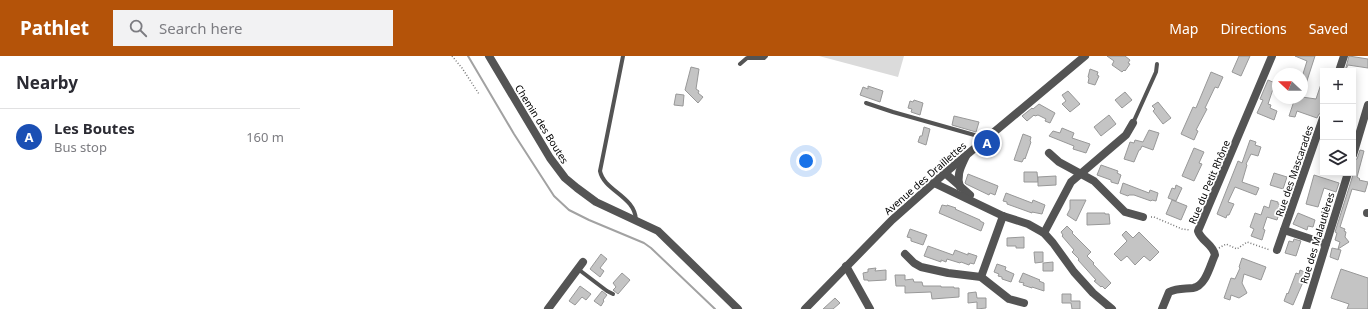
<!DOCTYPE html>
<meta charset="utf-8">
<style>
body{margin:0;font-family:"Noto Sans",sans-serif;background:#f2f2f3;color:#2b2b33}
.controls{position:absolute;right:12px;top:12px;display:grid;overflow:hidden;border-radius:0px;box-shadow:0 2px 10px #0003}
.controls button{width:36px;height:36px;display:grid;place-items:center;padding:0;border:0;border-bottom:1px solid #e1e1e2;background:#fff;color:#2b2b33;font:20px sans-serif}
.compass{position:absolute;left:972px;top:12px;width:36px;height:36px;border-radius:50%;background:#fff;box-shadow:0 2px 10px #0003;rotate:292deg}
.you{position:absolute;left:506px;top:105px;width:14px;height:14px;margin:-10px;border:3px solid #fff;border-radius:50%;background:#1a73e8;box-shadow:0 0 0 6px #1a73e833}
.badge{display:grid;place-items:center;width:26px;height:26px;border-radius:50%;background:#b45309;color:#fff;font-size:13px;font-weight:700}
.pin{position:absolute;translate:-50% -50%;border:2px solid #fff;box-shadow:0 1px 4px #0006}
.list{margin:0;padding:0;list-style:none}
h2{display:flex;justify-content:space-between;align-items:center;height:52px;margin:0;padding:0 16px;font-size:17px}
h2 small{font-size:13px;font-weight:400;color:#7c7c81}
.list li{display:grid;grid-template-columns:26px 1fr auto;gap:12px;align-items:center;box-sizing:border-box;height:56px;padding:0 16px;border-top:1px solid #e1e1e2}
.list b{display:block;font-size:15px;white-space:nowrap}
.list p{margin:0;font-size:13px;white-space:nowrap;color:#7c7c81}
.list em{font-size:13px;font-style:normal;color:#7c7c81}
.icon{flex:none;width:22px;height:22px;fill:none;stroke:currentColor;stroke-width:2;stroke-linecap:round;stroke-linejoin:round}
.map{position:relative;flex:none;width:1068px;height:253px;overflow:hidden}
header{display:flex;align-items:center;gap:24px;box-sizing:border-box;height:56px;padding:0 20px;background:#b45309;color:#fff}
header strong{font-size:19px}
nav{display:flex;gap:22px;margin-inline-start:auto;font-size:14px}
.search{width:280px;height:36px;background:#f2f2f3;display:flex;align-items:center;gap:10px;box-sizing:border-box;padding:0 14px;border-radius:0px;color:#7c7c81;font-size:15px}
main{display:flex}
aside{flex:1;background:#fff}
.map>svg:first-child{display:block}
.green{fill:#dbdbdb}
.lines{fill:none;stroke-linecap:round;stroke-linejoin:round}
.stream{stroke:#a2a2a2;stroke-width:2}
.building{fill:#c4c4c4;stroke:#989898}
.path{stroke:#767676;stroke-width:1.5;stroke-dasharray:1 2;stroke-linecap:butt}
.service{stroke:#545454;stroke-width:4}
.minor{stroke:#545454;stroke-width:8}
.tertiary{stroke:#545454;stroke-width:8}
.labels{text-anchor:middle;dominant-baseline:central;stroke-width:3.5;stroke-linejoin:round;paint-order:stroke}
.street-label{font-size:10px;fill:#000;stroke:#fff}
</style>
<header>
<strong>Pathlet</strong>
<div class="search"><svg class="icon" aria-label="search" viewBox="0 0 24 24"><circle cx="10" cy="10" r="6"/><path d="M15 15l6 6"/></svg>Search here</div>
<nav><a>Map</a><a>Directions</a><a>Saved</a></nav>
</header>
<main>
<aside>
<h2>Nearby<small></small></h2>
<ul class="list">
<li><span class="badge" style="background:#1a4fb4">A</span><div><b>Les Boutes</b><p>Bus stop</p></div><em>160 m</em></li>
</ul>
</aside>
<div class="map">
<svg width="1068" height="253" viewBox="0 0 1068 253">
<rect width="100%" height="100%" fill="#fff"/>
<polygon class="green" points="519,0 604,0 598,21"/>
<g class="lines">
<polyline class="stream" points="168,0 214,78 254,140 269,154 289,164 344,187 351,192 415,253"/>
</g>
<g class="building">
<polygon points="807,0 825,0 830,4 828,7 830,8 825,15 824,14 822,16 812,9 814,5"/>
<polygon points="939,0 950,0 941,20 932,16"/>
<polygon points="995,0 1015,0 1003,37 1002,21 1007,5"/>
<polygon points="1049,0 1068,3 1068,12 1048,9 1045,15"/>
<polygon points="391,11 399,13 396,33 399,35 398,37 403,41 398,47 385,34"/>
<polygon points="790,13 798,16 797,19 799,20 795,29 788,27 789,22 788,21"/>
<polygon points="911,16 923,21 918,32 915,31 905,52 907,53 896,74 898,75 894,84 881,78 893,51 896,52"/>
<polygon points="968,24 975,27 968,48 971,49 970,52 977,55 974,64 957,57 963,44 960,43"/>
<polygon points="1022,25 1023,25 1023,57 1019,58 1017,62 997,55 995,61 989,60 995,42 1002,42 1002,41 1016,43"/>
<polygon points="568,30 583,35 580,46 560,39 563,31 568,33"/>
<polygon points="768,35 780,48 770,56 762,48 766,45 762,39"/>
<polygon points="825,36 832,44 822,52 815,44"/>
<polygon points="376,38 384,39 383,50 374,49"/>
<polygon points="614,44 623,47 620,59 611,56 612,53 608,52 610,45 613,46"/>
<polygon points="858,46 871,62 863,68 853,55 855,53 852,50"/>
<polygon points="739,48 755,57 750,67 745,65 746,63 738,59 735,60 734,59 727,65 722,60 732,52 733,53"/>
<polygon points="809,59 816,68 801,80 794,71"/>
<polygon points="654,60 679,66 676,76 652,69"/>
<polygon points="624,71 630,73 626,89 618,86 620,80 622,80"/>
<polygon points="762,72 774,77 772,82 790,88 786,97 773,93 774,90 749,80 753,75 760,77"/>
<polygon points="849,74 859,77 853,94 842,90 840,94 839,94 834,106 824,103 830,86 834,87 835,84 843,86"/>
<polygon points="723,78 731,81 730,85 731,86 725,103 724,102 722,106 714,104"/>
<polygon points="950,84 956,86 955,89 961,91 958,100 951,98 946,108 947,109 942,126 959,132 956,139 935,131 928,146 934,148 929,159 927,159 926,162 917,158 938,105 942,107"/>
<polygon points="894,92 904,96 899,107 902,108 894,125 882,120"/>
<polygon points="1060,94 1064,95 1057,121 1060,123 1059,124 1068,126 1065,136 1052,133 1040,171 1045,173 1044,175 1046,176 1045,181 1049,186 1038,193 1040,186 1035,184 1037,177 1035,176 1053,119 1053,104 1057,103"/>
<polygon points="801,109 818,115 817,117 821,119 818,128 811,126 811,124 797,119"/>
<polygon points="724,116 737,116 738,126 724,126"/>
<polygon points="974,117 987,121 983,133 970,129"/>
<polygon points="668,118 698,130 695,139 690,137 689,139 666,128 665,127"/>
<polygon points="1014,119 1039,127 1036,136 1024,132 1018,151 1006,148"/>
<polygon points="756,120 756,129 738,130 738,121"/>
<polygon points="823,127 849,137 850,134 858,137 856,145 852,144 851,145 834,139 829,139 828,140 820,137"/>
<polygon points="876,129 882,132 876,145 868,142 872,132 875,133"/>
<polygon points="706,137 732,147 733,144 745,149 742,158 732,156 732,157 707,148 707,146 703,145"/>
<polygon points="770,144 786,144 776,165 767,159 770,153"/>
<polygon points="872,144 887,150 881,164 866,158"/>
<polygon points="971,144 978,146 978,148 986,150 984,157 980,155 977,164 967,161 963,173 965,174 962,184 951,180 954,173 950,171 955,157 961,159 964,150 969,152"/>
<polygon points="642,149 647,150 647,149 656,152 655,153 680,164 680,165 684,167 681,175 639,157"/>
<polygon points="787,157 805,157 805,158 809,158 810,168 787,169"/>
<polygon points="998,157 1015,164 1013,171 1008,170 1007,174 993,168"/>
<polygon points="767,170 773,176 772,177 791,196 787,200 794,207 793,208 811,227 805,233 802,230 801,231 794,225 796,224 778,204 779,203 772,196 774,194 762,180 763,179 761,176"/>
<polygon points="610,173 627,179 623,189 611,185 611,182 607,181"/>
<polygon points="826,175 833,182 839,176 859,196 850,205 844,200 835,209 827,200 821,205 814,198 827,185 822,179"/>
<polygon points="724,181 724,192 716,192 716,190 707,190 707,182"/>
<polygon points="994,183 1001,185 996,200 985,197 989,185 993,186"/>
<polygon points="628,190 653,199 655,194 668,199 668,197 677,200 674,208 670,207 669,209 661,206 660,207 647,203 646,206 641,204 641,206 624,200"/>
<polygon points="1032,192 1041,194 1038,204 1030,201"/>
<polygon points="734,196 743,196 743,206 735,207"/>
<polygon points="301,198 307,203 300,212 304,215 300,221 290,213"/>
<polygon points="942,202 966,211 961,224 944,218 942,227 947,237 939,242 931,239 930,244 924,242 931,222 935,223 940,212 939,211"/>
<polygon points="753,206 753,215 743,215 743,207"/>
<polygon points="697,208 706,211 705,214 714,218 711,226 702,223 702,221 698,220 699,218 694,216"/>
<polygon points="576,212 575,215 586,214 586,224 568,225 568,224 564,224 563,217 568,216 568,213"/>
<polygon points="1041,213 1068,222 1068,253 1047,253 1049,248 1031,242"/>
<polygon points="1000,214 1007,217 993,249 984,245 987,237 988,238 996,217 999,218"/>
<polygon points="322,217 330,224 318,238 313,234 316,231 313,227"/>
<polygon points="723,217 740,224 739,225 744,227 744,235 732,231 732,232 723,229 724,227 719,226"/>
<polygon points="595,219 605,219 605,224 613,223 614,226 622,226 623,230 641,230 641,231 654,231 654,232 659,232 659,241 632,243 631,236 605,237 605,230 596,230"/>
<polygon points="280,230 291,238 286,244 282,241 275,249 269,245"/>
<polygon points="302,235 307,239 303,244 304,245 301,250 294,245"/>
<polygon points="676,236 677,242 686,242 686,252 677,253 677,246 668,247 668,237"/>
<polygon points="762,238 771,238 771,245 780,245 780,253 772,253 771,247 762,247"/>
<polygon points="535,242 540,247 533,253 523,253"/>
</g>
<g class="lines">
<g class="path">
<polyline points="152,0 162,12 179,38"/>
<polyline points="851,161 854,161 882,173 890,174"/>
<polyline points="919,192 926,188 937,193 947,186 970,194"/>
</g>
<g class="service">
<path d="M 323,0 L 300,115 C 304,135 335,140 336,164"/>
<polyline points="440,8 447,2 464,2 466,0"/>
<polyline points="566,47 593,56 685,82"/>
<polyline points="833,67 856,16 857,8"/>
<polyline points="278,213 307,235 313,238"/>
</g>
<g class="minor">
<polyline points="189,0 250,102 265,122 277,132 296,146 358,175 438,253"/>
<polyline points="1039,15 1044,0"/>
<polyline points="749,97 759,106 794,125 825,156 843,161"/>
<polyline points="1053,99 1068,49"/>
<polyline points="645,117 670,139"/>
<polyline points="634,127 703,160 728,168 744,177 753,187 774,216 793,237 812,253"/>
<path d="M 660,131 C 656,119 661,111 666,100"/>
<polyline points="1067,157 1068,157"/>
<polyline points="984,174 1026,188"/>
<polyline points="744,177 771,126 826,79 833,67"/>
<polyline points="977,194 1023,62"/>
<polyline points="605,198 614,207 621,211 648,217 681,221 709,243 724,247"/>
<polyline points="546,210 570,253"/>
<polyline points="681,221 703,160"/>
<polyline points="248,253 283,206"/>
<path d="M 862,253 L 869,236 C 877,232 884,233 893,232 C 906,230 910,209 915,199 C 913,188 901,185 898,175 L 972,0"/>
<polyline points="1006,253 1048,117"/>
</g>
<polyline class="tertiary" points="505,253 592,164 645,117 785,0"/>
</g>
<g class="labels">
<g class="street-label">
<text transform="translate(242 68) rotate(58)">Chemin des Boutes</text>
<text transform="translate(994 115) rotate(-71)">Rue des Mascarades</text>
<text transform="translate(625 122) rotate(-41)">Avenue des Draillettes</text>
<text transform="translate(909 126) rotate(-67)">Rue du Petit Rhône</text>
<text transform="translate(1017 182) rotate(-73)">Rue des Malautières</text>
</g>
</g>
</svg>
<div class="controls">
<button>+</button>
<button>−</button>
<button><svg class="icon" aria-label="layers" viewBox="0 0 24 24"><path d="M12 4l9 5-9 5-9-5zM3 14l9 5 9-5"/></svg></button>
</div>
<svg class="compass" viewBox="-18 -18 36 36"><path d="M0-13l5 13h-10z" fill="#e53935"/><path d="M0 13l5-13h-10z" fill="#7c7c81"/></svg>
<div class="you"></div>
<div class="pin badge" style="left:687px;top:87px;background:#1a4fb4">A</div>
</div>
</main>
